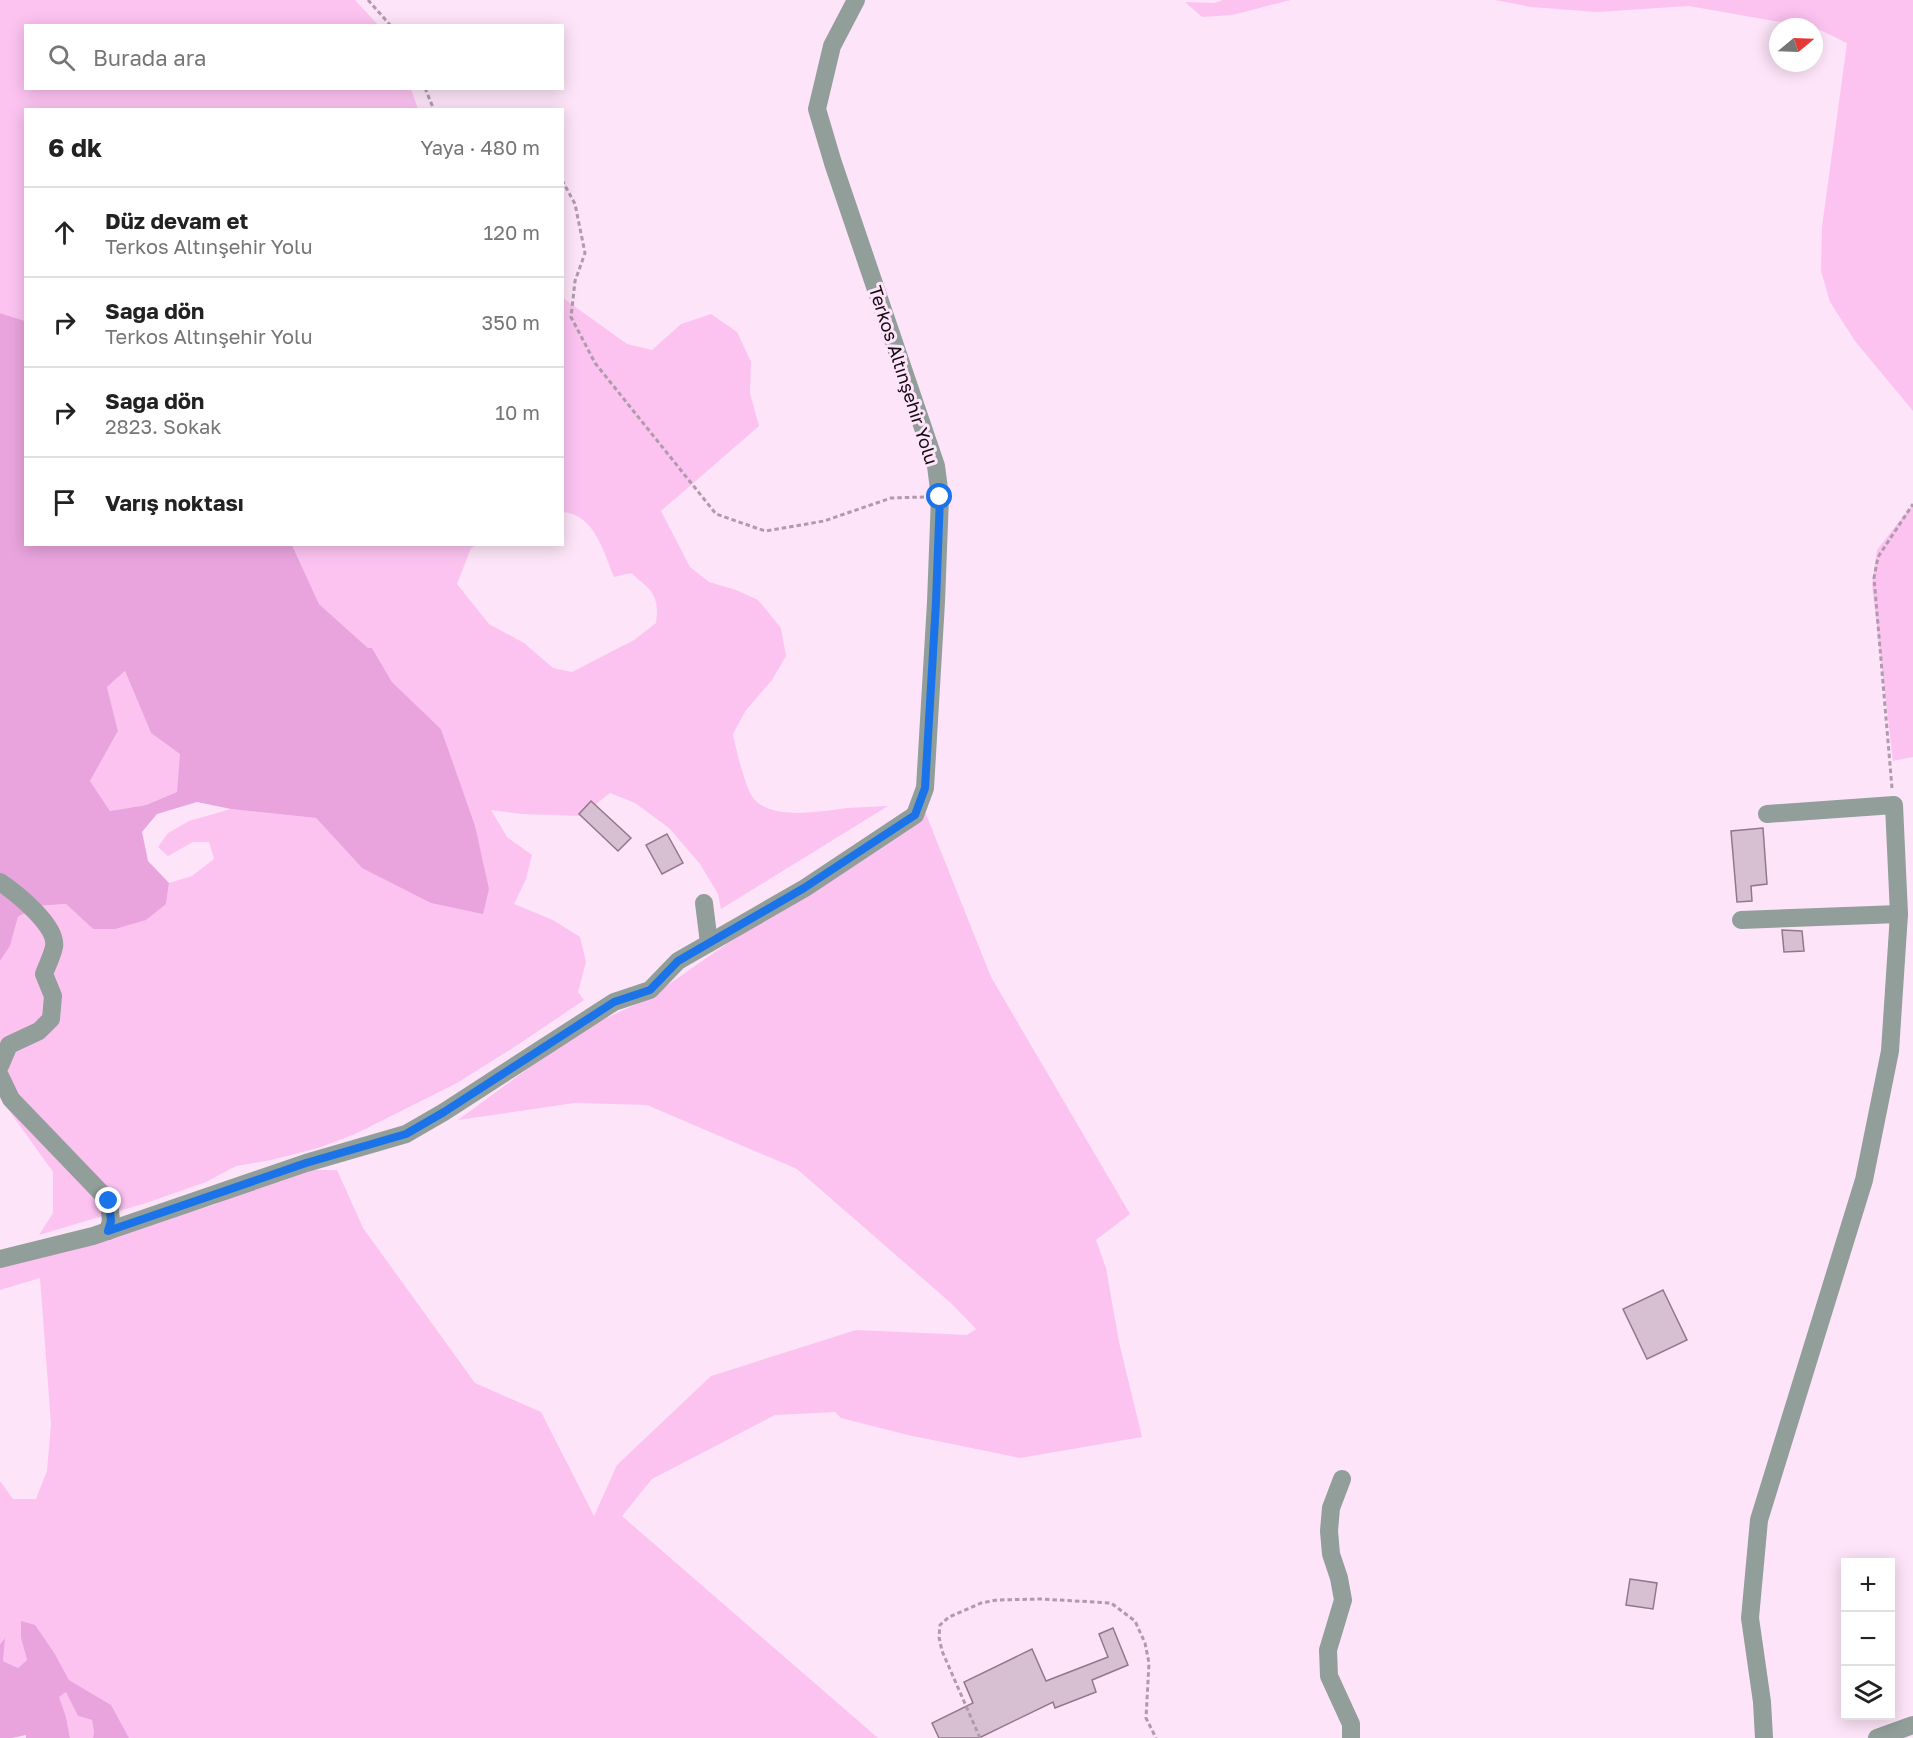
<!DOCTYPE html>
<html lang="tr">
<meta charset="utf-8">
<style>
body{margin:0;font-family:"Golos Text",sans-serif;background:#f6f6f6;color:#222}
.controls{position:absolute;right:18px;bottom:18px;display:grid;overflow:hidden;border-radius:0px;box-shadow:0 3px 15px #0003}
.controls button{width:54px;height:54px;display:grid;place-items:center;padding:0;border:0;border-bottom:2px solid #e0e0e0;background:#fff;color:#222;font:30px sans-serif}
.compass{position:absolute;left:1769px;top:18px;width:54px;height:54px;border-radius:50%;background:#fff;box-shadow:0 3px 15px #0003;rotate:71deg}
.stop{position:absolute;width:18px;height:18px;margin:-14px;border:4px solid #1a73e8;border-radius:50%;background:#fff}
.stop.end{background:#1a73e8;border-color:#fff;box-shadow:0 2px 6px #0008}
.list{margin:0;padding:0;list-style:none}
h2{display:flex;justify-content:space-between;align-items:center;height:78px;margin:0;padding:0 24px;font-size:26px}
h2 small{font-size:20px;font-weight:400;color:#767676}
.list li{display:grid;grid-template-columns:39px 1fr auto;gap:18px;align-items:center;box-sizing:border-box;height:90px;padding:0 24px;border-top:2px solid #e0e0e0}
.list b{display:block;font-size:22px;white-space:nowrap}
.list p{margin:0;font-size:20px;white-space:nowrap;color:#767676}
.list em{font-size:20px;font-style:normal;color:#767676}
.icon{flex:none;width:33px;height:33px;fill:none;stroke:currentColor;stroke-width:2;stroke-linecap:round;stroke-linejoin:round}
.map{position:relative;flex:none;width:1913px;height:1738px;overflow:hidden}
.search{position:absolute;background:#fff;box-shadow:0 3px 15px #0003;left:24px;top:24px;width:540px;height:66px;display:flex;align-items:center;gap:15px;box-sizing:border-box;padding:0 21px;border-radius:0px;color:#767676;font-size:22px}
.panel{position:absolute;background:#fff;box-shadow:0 3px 15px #0003;left:24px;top:108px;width:540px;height:438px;border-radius:0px}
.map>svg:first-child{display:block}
.green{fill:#fcc3f1}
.forest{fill:#e9a4dd;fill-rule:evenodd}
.building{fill:#d8c0d3;stroke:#8f798b;stroke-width:1.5}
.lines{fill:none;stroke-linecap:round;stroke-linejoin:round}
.path{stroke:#af9bab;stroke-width:3;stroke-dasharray:4.5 3;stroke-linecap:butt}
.minor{stroke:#919e9a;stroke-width:18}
.route{stroke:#1a73e8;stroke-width:8}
.labels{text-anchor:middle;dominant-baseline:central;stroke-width:6;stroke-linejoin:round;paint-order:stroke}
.street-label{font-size:18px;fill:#140c12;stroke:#fde4f8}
</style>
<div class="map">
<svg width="1913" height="1738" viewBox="0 0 1913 1738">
<rect width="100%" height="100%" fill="#fde4f8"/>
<g class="green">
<polygon points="0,0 355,0 378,25 26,26 26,88 411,89 418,109 26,110 25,321 0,313"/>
<polygon points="1223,0 1291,0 1232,15 1202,17 1185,2 1214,3"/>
<polygon points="1495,0 1913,0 1913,411 1855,341 1830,302 1821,271 1822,227 1847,43 1812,26 1774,21 1689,6 1597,12 1531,7"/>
<path d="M 563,298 L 627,344 L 652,350 L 681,324 L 711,314 L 737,332 L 751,362 L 750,393 L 759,426 L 661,511 L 690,567 L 709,582 L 736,590 L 758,600 L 781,628 L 786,656 L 772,680 L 746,710 L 733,734 C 736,749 745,788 754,799 C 773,821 822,811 847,808 C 861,807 875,807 888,806 L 721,909 L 718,894 L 700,864 L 669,828 L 635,803 L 610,793 L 581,816 L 522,814 L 491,810 L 507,837 L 532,855 L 526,879 L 514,904 L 553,920 L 580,937 L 586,962 L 578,992 L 584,1000 L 519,1044 L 457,1083 L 355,1134 L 318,1148 L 271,1160 L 236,1166 L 206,1182 L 146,1203 L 39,1235 L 53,1213 L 53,1172 L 0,1098 L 0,961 L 10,946 L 18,917 L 37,906 L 66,904 L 93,929 L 166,904 L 169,883 L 192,876 L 214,859 L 209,842 L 193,842 L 168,856 L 158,847 L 168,833 L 189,821 L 231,809 L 316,818 L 362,868 L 451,760 L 441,729 L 392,682 L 372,648 L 368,648 L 319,604 L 292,545 L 478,545 L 471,548 L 457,584 L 489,624 L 524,643 L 553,668 L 572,672 L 634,640 L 656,623 C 660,594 651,590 631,573 L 614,577 C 603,551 595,515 563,512 Z"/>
<polygon points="1913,504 1913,757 1893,761 1872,585 1877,550"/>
<polygon points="125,671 151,733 181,754 177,792 146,805 110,811 90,781 118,731 107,687"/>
<polygon points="918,794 991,977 1130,1214 1096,1240 1106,1268 1119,1342 1142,1437 1020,1458 908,1435 841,1418 835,1412 775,1415 652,1479 622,1516 878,1738 129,1738 110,1705 69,1680 55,1654 21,1638 27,1660 18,1668 3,1661 4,1639 0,1644 0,1481 13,1499 36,1499 47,1471 51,1424 40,1278 0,1290 0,1266 214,1205 262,1178 300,1170 337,1170 363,1228 475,1383 541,1412 594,1516 617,1465 711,1376 856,1330 967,1335 976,1329 952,1304 797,1169 647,1105 574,1103 458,1120 579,1031 649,998 859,852 903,815"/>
<polygon points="67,1691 78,1716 92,1720 94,1733 93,1738 70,1738 66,1717 58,1697"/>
</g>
<g class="forest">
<path d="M 0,313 L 25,321 L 26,544 L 292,545 L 319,604 L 368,648 L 372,648 L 392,682 L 441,729 L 475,826 L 489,889 L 483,914 L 431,903 L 362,868 L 316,818 L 231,809 L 197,802 L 157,814 L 142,832 L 148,861 L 169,883 L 166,904 L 146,920 L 115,929 L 93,929 L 66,904 L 37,906 L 18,917 L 10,946 L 0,961 ZM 125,671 L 151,733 L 180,754 L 177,792 L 146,805 L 110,811 L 90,781 L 118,731 L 107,687 Z"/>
<polygon points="21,1621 35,1625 55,1654 69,1680 111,1705 129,1738 93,1738 94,1733 92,1720 78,1716 66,1692 59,1697 66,1717 70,1738 26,1738 26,1735 12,1738 0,1738 0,1644 5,1638 3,1661 18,1668 27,1660 21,1638"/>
</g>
<g class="building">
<polygon points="591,801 631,838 618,851 579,814"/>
<polygon points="1763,828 1767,884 1751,886 1752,901 1737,902 1731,831"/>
<polygon points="667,834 683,863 662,874 646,845"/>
<polygon points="1782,930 1802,931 1804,951 1784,952"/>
<polygon points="1663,1290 1687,1340 1647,1359 1623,1309"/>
<polygon points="1630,1579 1657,1583 1653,1609 1626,1605"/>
<polygon points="1113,1628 1128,1665 1092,1680 1096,1692 1055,1708 1053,1702 979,1738 939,1738 932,1723 973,1703 964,1682 1032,1649 1046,1681 1108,1657 1099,1634"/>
</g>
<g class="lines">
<g class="path">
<polyline points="368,0 391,26"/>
<polyline points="425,88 434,110"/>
<polyline points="562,180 575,204 585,253 575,281 571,317 595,363 716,514 765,531 824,521 891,498 924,497"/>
<polyline points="1892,788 1874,578 1878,557 1913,504"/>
<polyline points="980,1738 942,1651 939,1637 940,1625 949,1617 981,1603 997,1600 1041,1599 1111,1603 1135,1621 1145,1643 1149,1663 1146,1718 1156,1738"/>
</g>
<g class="minor">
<polyline points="1767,814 1894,805 1899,914"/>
<path d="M 0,882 C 16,893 58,926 54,947 C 52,956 47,966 44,974 L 53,996 L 51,1019 L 39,1031 L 9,1045 L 0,1066"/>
<polyline points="704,903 709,943"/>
<polyline points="1741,920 1899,914 1890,1051 1864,1180 1759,1520 1750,1618 1762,1702 1764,1738"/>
<polyline points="0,1076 11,1099 109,1201 111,1221 108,1231"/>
<polyline points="0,1259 93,1236 306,1163 406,1134 444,1112 614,1002 650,990 678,961 805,888 915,815 925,788 936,602 940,497 936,466 833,163 817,109 832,46 856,0"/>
<polyline points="1342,1479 1331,1508 1329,1531 1331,1554 1339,1578 1343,1600 1328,1650 1329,1676 1351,1724 1351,1738"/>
<polyline points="1877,1738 1913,1725"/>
</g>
</g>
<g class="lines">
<polyline class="route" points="109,1201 111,1221 108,1231 306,1163 406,1134 444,1112 614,1002 650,990 678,961 804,888 915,815 925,788 936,602 940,497"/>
</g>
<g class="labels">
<g class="street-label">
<text transform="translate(904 375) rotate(72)">Terkos Altınşehir Yolu</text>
</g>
</g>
</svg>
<div class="controls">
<button>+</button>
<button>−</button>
<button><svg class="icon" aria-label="layers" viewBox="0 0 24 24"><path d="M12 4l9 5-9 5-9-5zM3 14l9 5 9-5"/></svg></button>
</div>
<svg class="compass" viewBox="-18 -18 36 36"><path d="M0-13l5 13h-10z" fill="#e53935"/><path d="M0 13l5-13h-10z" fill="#767676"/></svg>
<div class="stop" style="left:940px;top:497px"></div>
<div class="stop end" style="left:109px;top:1201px"></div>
<div class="search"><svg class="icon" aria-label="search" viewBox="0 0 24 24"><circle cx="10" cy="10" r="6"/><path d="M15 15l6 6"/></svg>Burada ara</div>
<section class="panel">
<h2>6 dk<small>Yaya · 480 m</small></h2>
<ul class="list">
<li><svg class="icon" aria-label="ahead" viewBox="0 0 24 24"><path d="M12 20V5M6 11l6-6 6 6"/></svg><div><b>Düz devam et</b><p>Terkos Altınşehir Yolu</p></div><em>120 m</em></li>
<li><svg class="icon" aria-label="right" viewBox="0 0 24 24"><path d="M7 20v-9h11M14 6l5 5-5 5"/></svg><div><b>Sağa dön</b><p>Terkos Altınşehir Yolu</p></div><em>350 m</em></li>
<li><svg class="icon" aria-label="right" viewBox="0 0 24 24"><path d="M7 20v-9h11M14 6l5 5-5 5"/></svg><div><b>Sağa dön</b><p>2823. Sokak</p></div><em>10 m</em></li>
<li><svg class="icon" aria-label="arrive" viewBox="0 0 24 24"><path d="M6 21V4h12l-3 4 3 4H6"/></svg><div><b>Varış noktası</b></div></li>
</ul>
</section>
</div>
